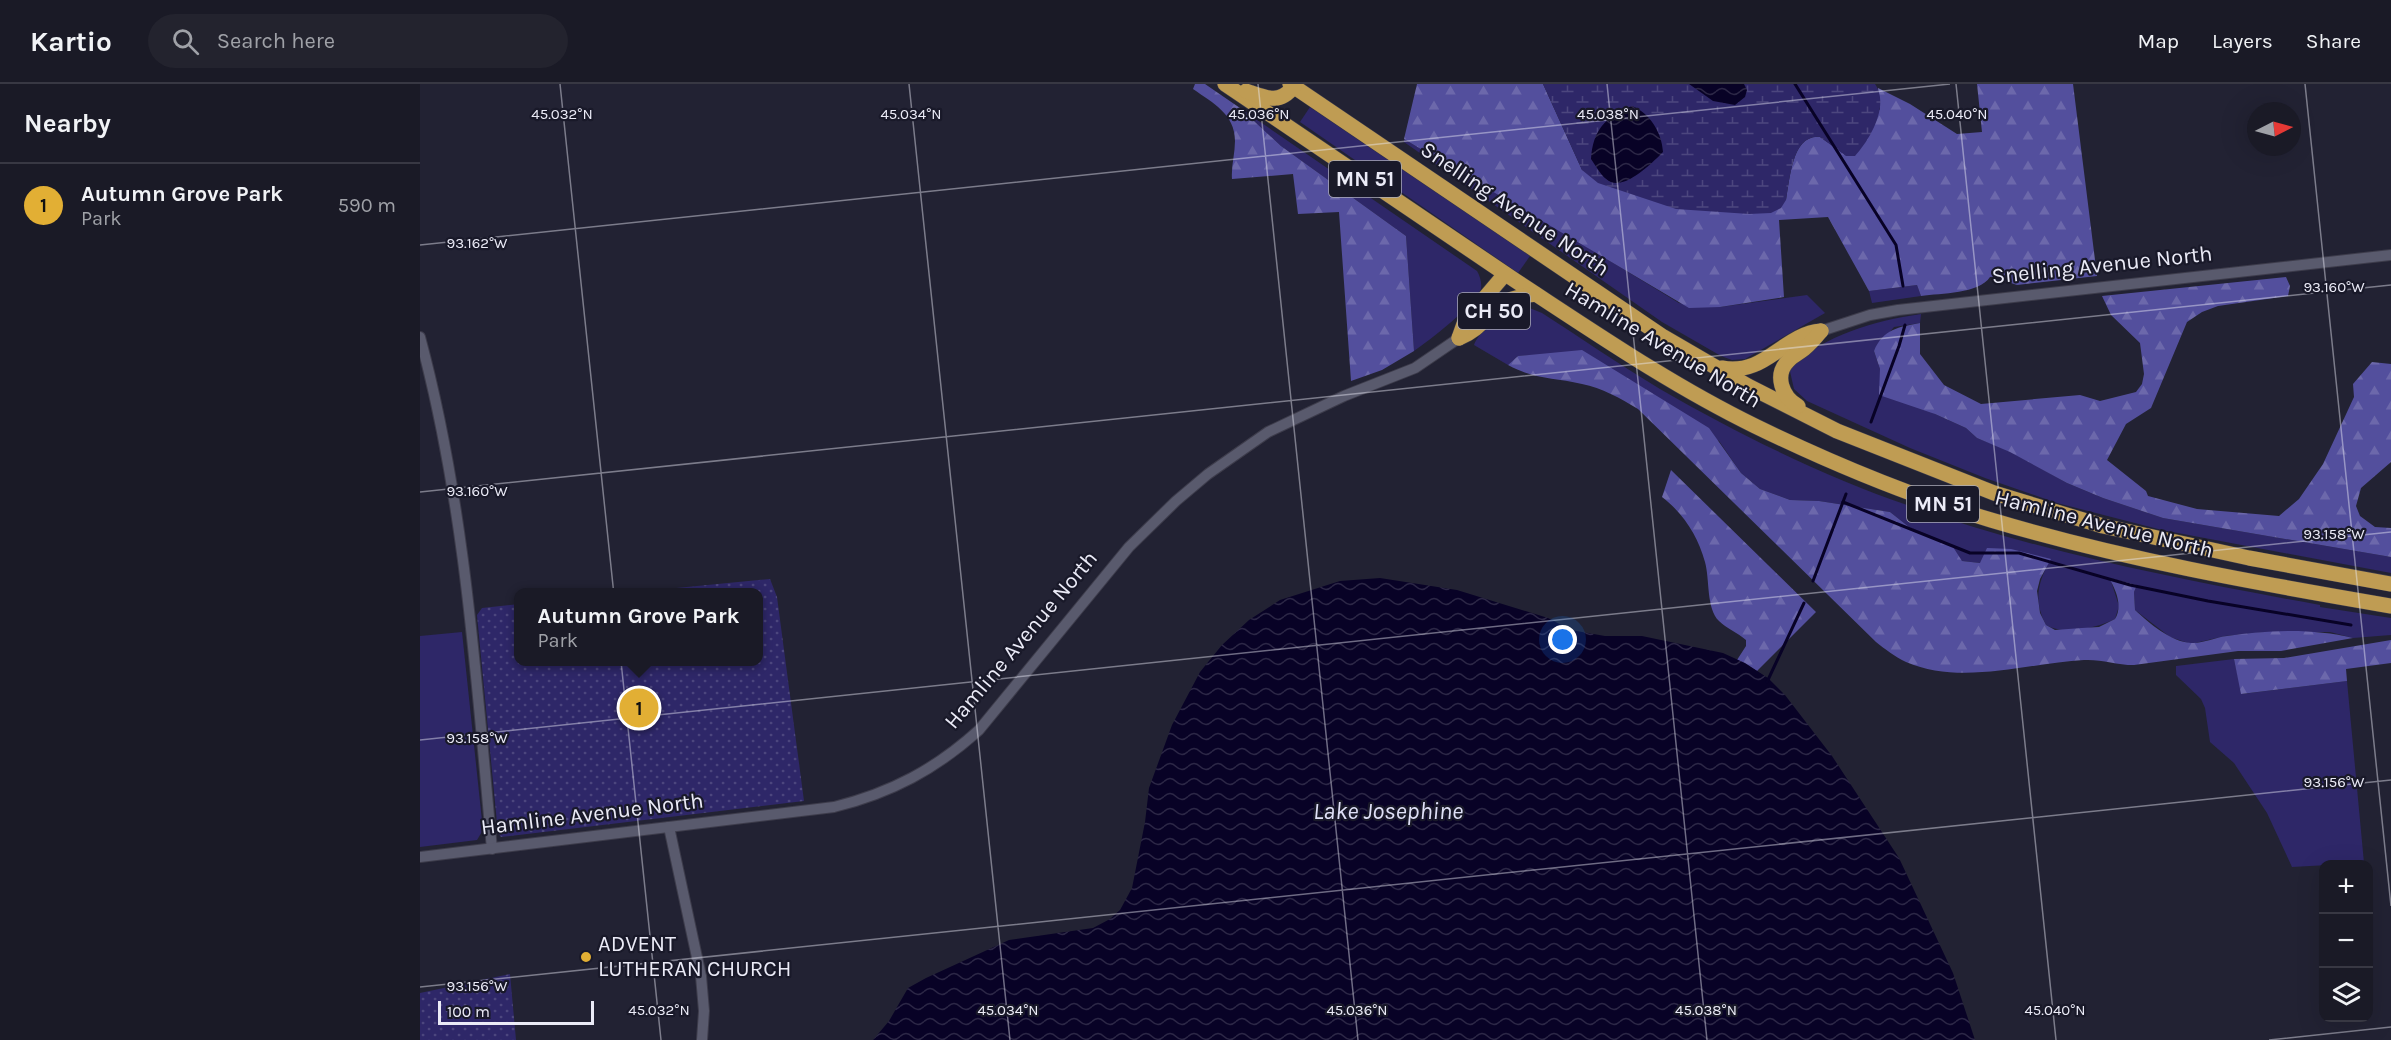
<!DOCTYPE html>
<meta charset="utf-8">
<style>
body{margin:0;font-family:Karla,sans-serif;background:#23232e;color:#f1f3f6}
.controls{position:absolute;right:18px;bottom:18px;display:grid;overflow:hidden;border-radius:12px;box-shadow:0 6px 24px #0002}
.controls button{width:54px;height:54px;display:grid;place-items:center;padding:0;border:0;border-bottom:2px solid #383843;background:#1a1a26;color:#f1f3f6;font:30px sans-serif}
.compass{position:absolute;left:1827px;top:18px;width:54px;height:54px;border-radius:50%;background:#1a1a26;box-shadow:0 6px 24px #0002;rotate:84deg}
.scale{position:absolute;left:18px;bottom:15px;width:156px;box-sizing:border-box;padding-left:6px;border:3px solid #ebebf7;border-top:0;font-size:16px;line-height:21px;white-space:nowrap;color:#ebebf7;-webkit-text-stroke:4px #191929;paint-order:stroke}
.you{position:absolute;left:1143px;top:556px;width:21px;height:21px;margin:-15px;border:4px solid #fff;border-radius:50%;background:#1a73e8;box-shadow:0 0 0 9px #1a73e833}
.badge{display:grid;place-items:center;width:39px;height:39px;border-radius:50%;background:#e2af34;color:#111;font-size:20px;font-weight:700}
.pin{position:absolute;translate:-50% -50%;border:3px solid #fff;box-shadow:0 2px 6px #0006}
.popup{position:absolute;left:94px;top:504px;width:249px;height:78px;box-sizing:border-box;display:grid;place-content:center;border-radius:12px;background:#1a1a26;filter:drop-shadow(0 2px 4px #0005);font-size:20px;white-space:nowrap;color:#9fa1a7}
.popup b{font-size:22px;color:#f1f3f6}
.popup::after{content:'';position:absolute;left:50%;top:100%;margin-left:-12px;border:12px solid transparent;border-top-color:#1a1a26}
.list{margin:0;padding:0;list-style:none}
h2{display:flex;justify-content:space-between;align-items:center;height:78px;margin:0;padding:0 24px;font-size:26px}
h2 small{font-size:20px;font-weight:400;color:#9fa1a7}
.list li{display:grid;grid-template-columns:39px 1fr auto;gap:18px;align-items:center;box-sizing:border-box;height:84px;padding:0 24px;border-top:2px solid #383843}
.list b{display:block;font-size:22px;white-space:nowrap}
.list p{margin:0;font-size:20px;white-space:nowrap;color:#9fa1a7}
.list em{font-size:20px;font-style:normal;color:#9fa1a7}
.icon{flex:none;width:33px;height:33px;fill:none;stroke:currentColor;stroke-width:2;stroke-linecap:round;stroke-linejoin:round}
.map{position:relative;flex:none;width:1971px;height:956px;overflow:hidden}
header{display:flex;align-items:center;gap:36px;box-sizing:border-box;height:84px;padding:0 30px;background:#1a1a26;border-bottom:2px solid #383843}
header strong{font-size:28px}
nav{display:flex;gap:33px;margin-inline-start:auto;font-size:21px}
.search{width:420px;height:54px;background:#23232e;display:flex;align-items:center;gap:15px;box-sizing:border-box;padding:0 21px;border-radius:33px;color:#9fa1a7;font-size:22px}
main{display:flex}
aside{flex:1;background:#1a1a26}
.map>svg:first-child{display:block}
.grass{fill:#2e2768}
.forest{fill:url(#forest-firs)}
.wetland{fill:url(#wetland-marsh)}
.park{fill:url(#park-dots)}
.water{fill:url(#water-waves)}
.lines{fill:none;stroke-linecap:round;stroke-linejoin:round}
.stream{stroke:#080226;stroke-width:3}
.minor-casing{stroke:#3d3c4b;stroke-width:12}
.highway-casing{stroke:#3d3c4b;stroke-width:16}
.minor{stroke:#595a6d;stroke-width:10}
.highway{stroke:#bf9c53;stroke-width:15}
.ticks{fill:none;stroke:#ebebf7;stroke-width:1.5;stroke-opacity:0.45}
.poi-dot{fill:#e2af34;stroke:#191929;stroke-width:2}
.labels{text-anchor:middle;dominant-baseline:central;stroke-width:4.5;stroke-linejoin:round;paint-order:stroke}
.shield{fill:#191929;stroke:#acacb9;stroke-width:1.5}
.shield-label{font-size:21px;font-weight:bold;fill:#ebebf7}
.street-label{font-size:22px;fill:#ebebf7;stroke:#191929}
.poi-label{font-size:22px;fill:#ebebf7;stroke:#191929;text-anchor:start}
.water-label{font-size:24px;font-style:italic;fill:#e0e1f8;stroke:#191929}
.ticks-label{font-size:15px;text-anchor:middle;fill:#ebebf7;stroke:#191929;stroke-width:4.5;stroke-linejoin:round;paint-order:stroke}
</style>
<header>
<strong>Kartio</strong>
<div class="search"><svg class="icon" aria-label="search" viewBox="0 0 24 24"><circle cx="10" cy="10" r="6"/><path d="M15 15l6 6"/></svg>Search here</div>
<nav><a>Map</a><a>Layers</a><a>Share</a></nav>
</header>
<main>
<aside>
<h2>Nearby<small></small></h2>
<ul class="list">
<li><span class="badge">1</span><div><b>Autumn Grove Park</b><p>Park</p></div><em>590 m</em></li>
</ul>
</aside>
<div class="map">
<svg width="1971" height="956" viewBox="0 0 1971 956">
<defs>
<pattern id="forest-firs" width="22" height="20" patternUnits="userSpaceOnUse" patternTransform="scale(1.5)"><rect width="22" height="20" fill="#534f9d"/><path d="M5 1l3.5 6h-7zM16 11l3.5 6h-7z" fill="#6c68ab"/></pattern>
<pattern id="wetland-marsh" width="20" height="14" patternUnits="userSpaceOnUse" patternTransform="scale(1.5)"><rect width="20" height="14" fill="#2e2768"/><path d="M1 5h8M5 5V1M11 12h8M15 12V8" fill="none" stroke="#4c467e"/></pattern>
<pattern id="park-dots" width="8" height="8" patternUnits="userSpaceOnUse" patternTransform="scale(1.5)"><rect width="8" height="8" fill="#2e2768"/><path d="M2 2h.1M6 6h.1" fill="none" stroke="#4c467e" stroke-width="1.8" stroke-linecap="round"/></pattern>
<pattern id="water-waves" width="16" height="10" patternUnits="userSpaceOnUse" patternTransform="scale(1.5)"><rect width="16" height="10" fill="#080226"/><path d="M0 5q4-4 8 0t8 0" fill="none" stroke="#2c2746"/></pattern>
</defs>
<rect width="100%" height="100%" fill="#223"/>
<g class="grass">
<polygon points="890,23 1110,172 1098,189 880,38"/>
<path d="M 820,24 L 1057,187 C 1060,192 1062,199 1061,205 C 1056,220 1009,257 994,267 L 986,152 L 861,62 Z"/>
<polygon points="984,55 1098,121 1259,219 1300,223 1387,211 1405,229 1325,275 1312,276 1301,272 1242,238 984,58"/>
<polygon points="1497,201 1501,212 1452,219 1449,207"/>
<path d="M 1100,220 L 1122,229 C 1161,254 1200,281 1240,305 C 1318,350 1405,393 1490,422 C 1623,469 1762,496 1900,521 L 1900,523 L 1971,534 L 1971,551 L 1933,554 L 1910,548 L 1846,548 L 1805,552 L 1771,560 L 1750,553 L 1715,526 L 1714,508 L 1717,501 L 1690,494 L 1699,522 L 1695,535 C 1676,544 1645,552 1626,541 C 1613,516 1618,499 1630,476 L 1560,479 L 1542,477 L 1522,457 L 1489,443 L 1470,428 L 1399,417 L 1370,416 L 1340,405 L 1321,389 L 1299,357 L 1118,271 L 1098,272 L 1088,281 L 1054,261 C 1058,248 1086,224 1100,220 Z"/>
<path d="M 1501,230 L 1500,239 L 1474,243 L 1454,267 L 1460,285 L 1460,297 L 1515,330 L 1546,344 L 1557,354 L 1590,367 L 1647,399 L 1683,414 L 1743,434 L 1971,473 L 1971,489 L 1742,446 L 1637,419 L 1565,394 L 1490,364 L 1387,317 L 1374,305 L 1369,283 C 1407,251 1452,237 1501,230 Z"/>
<polygon points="42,548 63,746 57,756 0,763 0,552"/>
<polygon points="1814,575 1822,610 1927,597 1944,779 1872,783 1847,729 1814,679 1790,658 1785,624 1781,615 1756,591 1756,582"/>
</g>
<g class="forest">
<path d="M 775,0 L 785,0 L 820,24 L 861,62 L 986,152 L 994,267 L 962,286 L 931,297 L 919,128 L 878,130 L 873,90 L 812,95 C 811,82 815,70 815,57 C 815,30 793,19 773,5 Z"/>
<path d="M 997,0 L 1123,0 L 1162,86 L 1366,116 C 1370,95 1372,50 1400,53 L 1427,72 L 1460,25 L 1458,4 L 1490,20 L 1537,50 L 1562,48 L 1557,0 L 1653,0 L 1677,192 L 1597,201 L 1585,197 L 1582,192 L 1570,193 C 1559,210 1521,209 1501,212 L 1497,201 L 1449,207 L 1408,133 L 1359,136 L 1364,213 L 1300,223 L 1269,224 L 984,55 Z"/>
<path d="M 1866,193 L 1870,202 L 1868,212 L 1798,222 L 1782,228 L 1767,238 L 1731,324 L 1706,340 L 1687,376 L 1726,407 L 1728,412 L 1777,425 L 1859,432 L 1879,415 L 1903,380 L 1934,313 L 1933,300 L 1952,278 L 1971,280 L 1971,378 L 1941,404 L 1936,422 L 1940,432 L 1955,443 L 1971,444 L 1971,473 L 1743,434 L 1683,414 L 1647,399 L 1590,368 L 1557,354 L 1546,344 L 1515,330 L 1459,311 L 1460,285 L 1454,267 C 1463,245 1479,243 1500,239 L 1500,270 L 1524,301 L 1561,320 L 1660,311 L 1680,317 L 1716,308 L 1722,300 L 1724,290 L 1720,259 L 1691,231 L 1682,212 Z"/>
<path d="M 1162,266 L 1289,344 L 1321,389 L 1340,405 L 1370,416 L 1399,417 L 1470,428 L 1489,443 L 1533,463 L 1542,477 L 1560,479 L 1567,464 L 1591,465 L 1631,475 L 1620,495 L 1617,507 L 1620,529 L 1626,541 L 1635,546 L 1662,544 L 1679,543 L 1695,535 C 1703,522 1696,506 1689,494 L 1717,501 L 1714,508 L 1715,526 C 1729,539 1751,558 1771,559 C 1782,560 1796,553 1807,552 C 1848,546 1893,544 1933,554 L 1861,567 L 1818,567 L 1714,581 C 1696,581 1681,575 1664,576 C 1607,579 1542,602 1486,578 C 1475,573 1465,565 1456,558 L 1218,325 C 1200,314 1182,304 1162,300 C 1133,293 1116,296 1088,281 L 1098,272 Z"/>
<path d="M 1251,386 L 1396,528 L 1337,587 L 1317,576 L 1326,562 L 1326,556 C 1318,549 1306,544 1299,537 C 1286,524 1290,496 1285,478 C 1278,452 1263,429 1242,413 Z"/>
<polygon points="1971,556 1971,579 1926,585 1927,597 1821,610 1814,575 1864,574"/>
</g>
<path class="wetland" d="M 1123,0 L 1455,0 C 1470,21 1450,56 1435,72 L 1426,72 L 1400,53 C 1372,50 1370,95 1366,116 L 1361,124 L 1351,129 L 1329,130 L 1256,125 L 1178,99 L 1162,86 Z"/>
<g class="park">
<polygon points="350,495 357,513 384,717 81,753 78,749 57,531 62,524 99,520 99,578 339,578 339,508 215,508"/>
<polygon points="90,890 96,956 0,956 0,909"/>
</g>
<g class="water">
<polygon points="1269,0 1324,0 1327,6 1325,13 1315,21 1293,17"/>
<path d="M 1212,22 C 1230,29 1242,49 1243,68 C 1232,79 1202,110 1186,95 C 1180,90 1176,82 1171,75 C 1173,46 1185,33 1212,22 Z"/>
<polygon points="960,494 1037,506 1128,534 1151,546 1185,552 1222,552 1303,569 1325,579 1348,594 1365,611 1412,672 1479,774 1533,889 1555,956 453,956 469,937 488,904 506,894 589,856 673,844 690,835 700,826 712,804 725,738 729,704 752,641 780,588 802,561 829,536 860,516 920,497"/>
</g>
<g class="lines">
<g class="stream">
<polyline points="1375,0 1476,161 1483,202"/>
<polyline points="1451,338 1479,262 1485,241"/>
<polyline points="1423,418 1550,469 1599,469 1710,501 1788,517 1931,541"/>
<polyline points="1393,497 1426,410"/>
<polyline points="1347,598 1384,519"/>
</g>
<defs>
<g id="minor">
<polyline points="1401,247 1450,231 1478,226 1971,171"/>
<path d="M 0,253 C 45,420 56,593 72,765"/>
<polyline points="249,743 281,892 284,927 282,956"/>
<path d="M 0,773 L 414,723 C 471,709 516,685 559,646 L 709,463 L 756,417 L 788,390 L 848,348 L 924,312 L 995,284 L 1039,254"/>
</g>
<g id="highway">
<path d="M 805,0 C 902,66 999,132 1096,197 C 1174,248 1251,301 1335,342 C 1411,379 1490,412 1571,436 C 1701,475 1836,499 1971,522"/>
<polyline points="870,0 1242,252 1328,302 1417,347 1574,409 1683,442 1829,474 1971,500"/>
<path d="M 826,7 C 846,14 860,21 874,2"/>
<path d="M 1039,254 C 1061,245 1065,232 1083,219 C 1093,213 1104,212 1115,210"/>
<polyline points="1039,254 1045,237 1085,190"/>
<path d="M 1302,284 C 1346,292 1363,250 1401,247"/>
<path d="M 1378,322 C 1362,313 1354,291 1368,277 C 1372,272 1379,269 1384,265 C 1390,260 1396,253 1401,247"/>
</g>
</defs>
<use href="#minor" class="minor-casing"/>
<use href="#highway" class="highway-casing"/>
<use href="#minor" class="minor"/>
<use href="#highway" class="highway"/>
</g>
<path class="ticks" d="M 140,0 L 241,956M 489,0 L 590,956M 838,0 L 938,956M 1187,0 L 1287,956M 1536,0 L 1636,956M 1885,0 L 1971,822M 0,161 L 1530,0M 0,408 L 1971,201M 0,656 L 1971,448M 0,903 L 1971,696M 1849,956 L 1971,943"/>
<circle class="poi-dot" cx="166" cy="873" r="6"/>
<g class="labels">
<g class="shield">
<rect x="909" y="77" width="72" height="36" rx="4.5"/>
<rect x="1038" y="209" width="72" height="36" rx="4.5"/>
<rect x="1487" y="402" width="72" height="36" rx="4.5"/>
</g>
<g class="shield-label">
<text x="945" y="95">MN 51</text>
<text x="1074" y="227">CH 50</text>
<text x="1523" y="420">MN 51</text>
</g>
<g class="street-label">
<text transform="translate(1095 125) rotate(34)">Snelling Avenue North</text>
<text transform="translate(1682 181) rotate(-6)">Snelling Avenue North</text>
<text transform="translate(1243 261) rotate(31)">Hamline Avenue North</text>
<text transform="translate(1684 440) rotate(14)">Hamline Avenue North</text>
<text transform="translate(601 556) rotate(-50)">Hamline Avenue North</text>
<text transform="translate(172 730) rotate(-7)">Hamline Avenue North</text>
</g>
<g class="poi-label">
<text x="178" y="860">ADVENT<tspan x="178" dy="25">LUTHERAN CHURCH</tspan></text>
</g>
<g class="water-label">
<text x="968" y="727">Lake Josephine</text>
</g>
</g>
<g class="ticks-label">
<text x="142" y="35">45.032°N</text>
<text x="491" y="35">45.034°N</text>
<text x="839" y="35">45.036°N</text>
<text x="1188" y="35">45.038°N</text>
<text x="1537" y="35">45.040°N</text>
<text x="57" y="164">93.162°W</text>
<text x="1914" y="208">93.160°W</text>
<text x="57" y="412">93.160°W</text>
<text x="1914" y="455">93.158°W</text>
<text x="57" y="659">93.158°W</text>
<text x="1914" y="703">93.156°W</text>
<text x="57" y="907">93.156°W</text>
<text x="239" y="931">45.032°N</text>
<text x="588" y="931">45.034°N</text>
<text x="937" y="931">45.036°N</text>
<text x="1286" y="931">45.038°N</text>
<text x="1635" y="931">45.040°N</text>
</g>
</svg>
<div class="controls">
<button>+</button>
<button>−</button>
<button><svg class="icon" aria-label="layers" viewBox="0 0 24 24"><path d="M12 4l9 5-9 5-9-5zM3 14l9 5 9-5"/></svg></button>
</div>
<svg class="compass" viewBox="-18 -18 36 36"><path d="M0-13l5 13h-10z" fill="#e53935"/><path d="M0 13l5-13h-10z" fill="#9fa1a7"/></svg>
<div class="scale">100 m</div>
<div class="you"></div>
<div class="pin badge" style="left:219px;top:624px">1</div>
<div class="popup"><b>Autumn Grove Park</b>Park</div>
</div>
</main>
